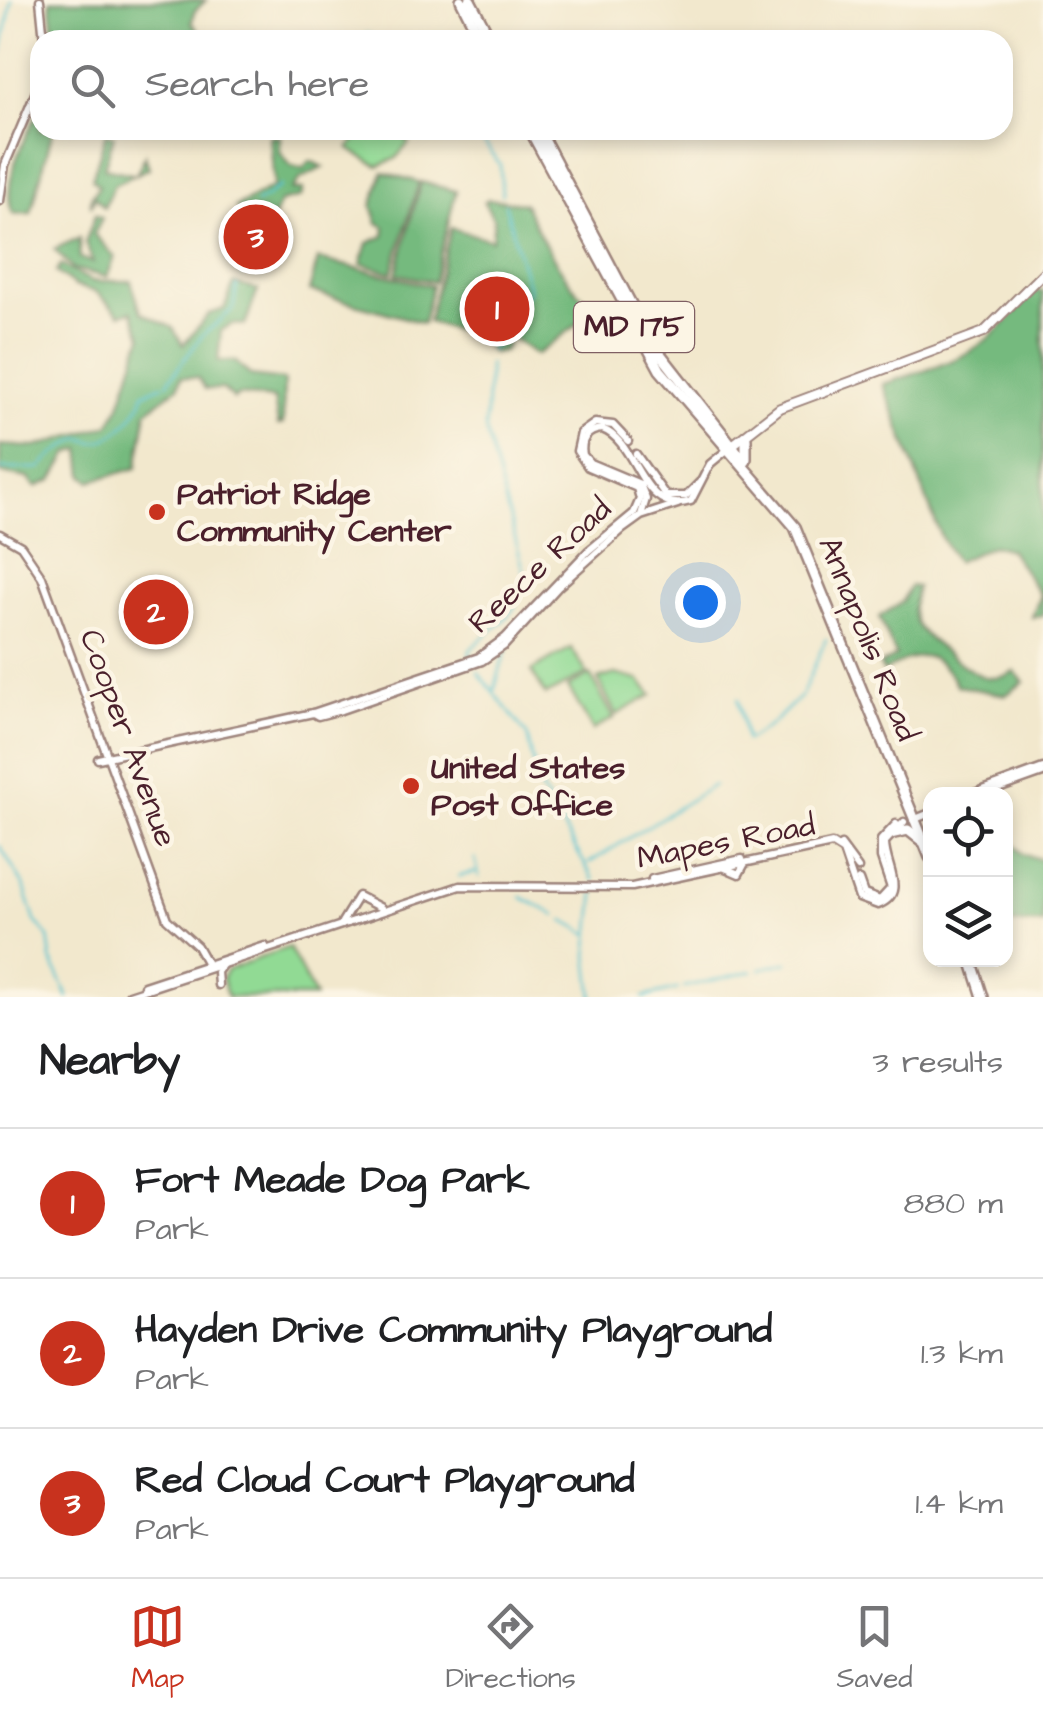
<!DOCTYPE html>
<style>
body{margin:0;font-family:"Architects Daughter",sans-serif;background:#f2f2f2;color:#202124}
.controls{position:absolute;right:30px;bottom:30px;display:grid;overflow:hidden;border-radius:20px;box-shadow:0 5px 15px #0003}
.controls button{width:90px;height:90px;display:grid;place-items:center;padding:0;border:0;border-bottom:2px solid #e0e0e0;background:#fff;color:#202124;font:50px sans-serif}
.you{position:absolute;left:700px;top:602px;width:35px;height:35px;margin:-25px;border:8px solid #fff;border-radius:50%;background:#1a73e8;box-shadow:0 0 0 15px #1a73e833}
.badge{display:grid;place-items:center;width:65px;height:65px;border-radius:50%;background:#c8321e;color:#fff;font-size:32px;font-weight:700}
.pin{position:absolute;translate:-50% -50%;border:5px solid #fff;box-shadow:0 2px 10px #0006}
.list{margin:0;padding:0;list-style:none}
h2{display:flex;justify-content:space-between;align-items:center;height:130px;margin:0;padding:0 40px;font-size:42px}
h2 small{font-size:32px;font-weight:400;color:#757577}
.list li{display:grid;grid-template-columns:65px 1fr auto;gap:30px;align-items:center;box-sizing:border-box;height:150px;padding:0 40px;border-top:2px solid #e0e0e0}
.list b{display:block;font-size:38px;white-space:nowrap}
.list p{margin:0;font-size:32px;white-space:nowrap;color:#757577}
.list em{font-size:32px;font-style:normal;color:#757577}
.icon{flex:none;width:55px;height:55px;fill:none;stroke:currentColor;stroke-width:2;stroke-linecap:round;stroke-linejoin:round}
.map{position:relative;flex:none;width:1043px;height:997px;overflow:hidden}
.search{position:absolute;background:#fff;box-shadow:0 5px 15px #0003;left:30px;right:30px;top:30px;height:110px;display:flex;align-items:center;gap:25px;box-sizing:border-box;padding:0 35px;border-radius:30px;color:#757577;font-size:38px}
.sheet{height:580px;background:#fff}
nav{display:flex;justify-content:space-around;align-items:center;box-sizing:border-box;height:140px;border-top:2px solid #e0e0e0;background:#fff;font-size:28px;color:#757577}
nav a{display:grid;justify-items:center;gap:5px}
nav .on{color:#c8321e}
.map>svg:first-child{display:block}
.green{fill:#91da94;stroke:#6e7c60;stroke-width:2.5}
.forest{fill:#74ba7e;stroke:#5f6c54;stroke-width:2.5}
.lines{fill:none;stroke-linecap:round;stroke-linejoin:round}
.stream{stroke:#57c3d0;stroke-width:2.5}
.tertiary-tunnel{stroke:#d0c0ad;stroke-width:6;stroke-dasharray:6 3;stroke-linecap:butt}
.tertiary-casing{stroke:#9e847c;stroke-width:11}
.secondary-casing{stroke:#9e847c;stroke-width:12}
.primary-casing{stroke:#9e847c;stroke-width:14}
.tertiary{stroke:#fff;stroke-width:6}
.secondary{stroke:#fff;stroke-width:8}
.primary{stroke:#fff;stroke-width:9}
.poi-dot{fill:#c8321e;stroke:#fcf5e5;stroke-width:4}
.labels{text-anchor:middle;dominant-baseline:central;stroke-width:9;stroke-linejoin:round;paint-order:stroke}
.shield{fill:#fcf5e5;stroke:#7f5f63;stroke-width:2.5}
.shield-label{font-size:30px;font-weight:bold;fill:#4a1f2b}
.poi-label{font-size:32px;font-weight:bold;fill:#4a1f2b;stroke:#fcf5e5;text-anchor:start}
.street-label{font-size:32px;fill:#4a1f2b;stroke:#fcf5e5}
</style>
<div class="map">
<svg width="1043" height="997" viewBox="0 0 1043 997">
<rect width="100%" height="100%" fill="#fcf5e5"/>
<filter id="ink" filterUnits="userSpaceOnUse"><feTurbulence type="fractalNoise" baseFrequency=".01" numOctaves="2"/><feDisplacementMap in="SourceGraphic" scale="20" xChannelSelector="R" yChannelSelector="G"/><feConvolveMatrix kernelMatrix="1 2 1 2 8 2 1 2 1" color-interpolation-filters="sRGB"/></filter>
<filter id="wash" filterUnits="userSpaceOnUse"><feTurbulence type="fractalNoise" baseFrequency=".0048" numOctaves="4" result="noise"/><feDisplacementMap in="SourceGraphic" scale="40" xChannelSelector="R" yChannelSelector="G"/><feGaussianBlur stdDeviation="2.25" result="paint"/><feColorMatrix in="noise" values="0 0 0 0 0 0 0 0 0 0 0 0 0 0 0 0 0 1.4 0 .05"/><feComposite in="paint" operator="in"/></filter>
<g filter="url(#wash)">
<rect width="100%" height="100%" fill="#f2e8cd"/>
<g class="green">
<polygon points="361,130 398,130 409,143 395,159 378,166 349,149"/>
<polygon points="571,648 587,673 546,695 531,671"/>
<polygon points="615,674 639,680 652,695 616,715 598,679"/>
<polygon points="590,675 614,718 593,730 568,687"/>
<polygon points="289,947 315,997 227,997 222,978 227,970"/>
</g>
<g class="forest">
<polygon points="50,0 206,0 194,12 192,23 208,40 55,40"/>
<path d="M 40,109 L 40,130 L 53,130 L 31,213 L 13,214 C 0,185 25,135 40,109 Z"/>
<polygon points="106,133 114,136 104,168 136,175 145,155 149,168 114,185 104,207 95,197 91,207 91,197 99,186 92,179"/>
<polygon points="270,136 280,137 280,152 291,166 303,169 310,161 324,167 300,179 292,190 303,190 301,197 280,202 273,219 255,222 253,217 240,214 236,207 274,186"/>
<polygon points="383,172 419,182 392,273 361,264 368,243 384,236 385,227 378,223 372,206"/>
<polygon points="421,182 456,191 434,282 396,274"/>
<path d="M 488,199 L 524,203 C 538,233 570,294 598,309 L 536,355 L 510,336 L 504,351 L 492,353 L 475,332 L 486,322 L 503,328 L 519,306 L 486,290 L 456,330 L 428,322 L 451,228 L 492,240 L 494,219 L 484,202 Z"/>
<polygon points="95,214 102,218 94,234 115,257 107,277 73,269 54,249 79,238 80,258 93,262 85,243"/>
<polygon points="318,259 432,286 423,323 309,291"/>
<polygon points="61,265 92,281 131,281 141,312 173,328 183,345 209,314 224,309 234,283 258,290 245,325 232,324 221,331 218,361 235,361 251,376 284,380 283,424 278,425 274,399 238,395 234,399 223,389 205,389 198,378 181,377 178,387 147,411 137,468 91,481 84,476 81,449 69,453 53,480 36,487 28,478 0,473 0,445 35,447 109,425 120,405 142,336 132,311 120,314 96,292 75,286 56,272"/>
<path d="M 1034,291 L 1043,291 L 1043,616 L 1032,617 L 1040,595 L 1010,550 L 993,545 L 956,562 L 941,537 L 883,384 C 962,359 980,356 1034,291 Z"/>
<path d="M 910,586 L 917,587 C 913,600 910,613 917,626 C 923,636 973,675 985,677 C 996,680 1005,677 1014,671 L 1024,682 L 1006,695 L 957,686 C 935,646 918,652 883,672 L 880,665 L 896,656 L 879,617 L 902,602 Z"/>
<polygon points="1006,836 1023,854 1043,860 1043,923 1006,924"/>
</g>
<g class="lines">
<g class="stream">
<polyline points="367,33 379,40"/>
<polyline points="1,56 12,0"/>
<polyline points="475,130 500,165 502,194"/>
<polyline points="271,193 280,186"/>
<polyline points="256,203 270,195"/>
<polyline points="242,276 247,266 246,219"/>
<polyline points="491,350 529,290 505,204"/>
<polyline points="167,383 202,336 233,309 237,286"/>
<path d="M 0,469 L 40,468 C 51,456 63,447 79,439 C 83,437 88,441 93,442 C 115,442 140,411 144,393 L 163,385"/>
<path d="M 470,658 L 470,650 C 499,620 513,623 526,578 L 485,429 L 489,364"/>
<polyline points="478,672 527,735 538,784 594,880"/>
<polyline points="494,691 507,646"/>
<polyline points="738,699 746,741"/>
<polyline points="746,741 772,724 802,695 826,639"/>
<polyline points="0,846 24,886 35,921 48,936 51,959 68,997"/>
<polyline points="475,858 479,877"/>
<polyline points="589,863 714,785"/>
<polyline points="459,876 478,872"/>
<polyline points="521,897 556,915"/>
<polyline points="564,920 589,934"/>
<polyline points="760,969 788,962"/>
<polyline points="684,987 752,971"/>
<polyline points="593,997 588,956 595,893"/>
<polyline points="643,997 678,989"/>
</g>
</g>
</g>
<g filter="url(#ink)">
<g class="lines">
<polyline class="tertiary-tunnel" points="855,870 859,880"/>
<defs>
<g id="tertiary">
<polyline points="40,0 44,40"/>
<polyline points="0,201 5,165 40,82"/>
<polyline points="636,454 666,496 686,496 700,482"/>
<path d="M 641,515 L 646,499 L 640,484 L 590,463 L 583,455 C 580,440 587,430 602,429 C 639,442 640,517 691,501 L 710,464 L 727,450"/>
<polyline points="0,534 21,546 42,577 167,919 197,946 206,962"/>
<polyline points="313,713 318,716 341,710 482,661 504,646 558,587 623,529 641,516 678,504"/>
<polyline points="98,759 313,713 479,657 505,638 588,551 634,513 640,499 637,488 588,467 577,451 581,433 595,423 613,425 628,441"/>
<polyline points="972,794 1043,768"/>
<polyline points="984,794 1043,773"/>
<polyline points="913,820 930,813"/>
<polyline points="841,845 858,868"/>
<polyline points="725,868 739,874 745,863"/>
<polyline points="652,879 742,859"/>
<polyline points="859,880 864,894 880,900"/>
<polyline points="880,900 891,888 881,858 881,840 896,824"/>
<polyline points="342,922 358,896 381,908"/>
<polyline points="218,985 217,972 223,964"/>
<polyline points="144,986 265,946"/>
<path d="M 129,995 L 460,886 L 632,887 L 832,844 L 843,851 L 859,898 L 878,905 C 909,893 884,865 885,842 L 904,822"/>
</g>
<polyline id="secondary" points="730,447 780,408 984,332 1043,273"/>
<g id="primary">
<polyline points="461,0 481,40"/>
<polyline points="470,0 491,40"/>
<polyline points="530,130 660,370 795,527 930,857"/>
<polyline points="539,130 651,342 745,462"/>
<polyline points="746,459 746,438"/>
<polyline points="890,834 908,830 922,841"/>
<polyline points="971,959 983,997"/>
</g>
</defs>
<use href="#tertiary" class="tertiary-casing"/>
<use href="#secondary" class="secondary-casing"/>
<use href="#primary" class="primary-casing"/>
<use href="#tertiary" class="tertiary"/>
<use href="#secondary" class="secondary"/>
<use href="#primary" class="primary"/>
</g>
</g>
<g class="poi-dot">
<circle cx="157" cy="512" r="10"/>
<circle cx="411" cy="786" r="10"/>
</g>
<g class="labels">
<rect class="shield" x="574" y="302" width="120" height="50" rx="8"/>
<g class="shield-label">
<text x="634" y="327">MD 175</text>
</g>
<g class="poi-label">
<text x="177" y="494">Patriot Ridge<tspan x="177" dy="37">Community Center</tspan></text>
<text x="431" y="768">United States<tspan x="431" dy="37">Post Office</tspan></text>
</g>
<g class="street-label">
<text transform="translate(540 566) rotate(-43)">Reece Road</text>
<text transform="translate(868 639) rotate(68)">Annapolis Road</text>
<text transform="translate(128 738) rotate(70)">Cooper Avenue</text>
<text transform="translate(726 842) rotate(-11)">Mapes Road</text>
</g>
</g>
</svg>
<div class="controls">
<button><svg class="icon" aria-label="locate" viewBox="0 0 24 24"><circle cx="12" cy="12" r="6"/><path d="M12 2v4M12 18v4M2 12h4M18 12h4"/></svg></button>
<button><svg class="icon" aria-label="layers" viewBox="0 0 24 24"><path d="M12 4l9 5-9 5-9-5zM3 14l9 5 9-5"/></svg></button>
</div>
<div class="you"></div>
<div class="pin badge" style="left:497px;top:309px">1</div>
<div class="pin badge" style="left:156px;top:612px">2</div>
<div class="pin badge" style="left:256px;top:237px">3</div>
<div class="search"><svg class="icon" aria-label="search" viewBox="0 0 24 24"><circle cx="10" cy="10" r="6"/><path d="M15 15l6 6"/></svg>Search here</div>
</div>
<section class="sheet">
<h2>Nearby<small>3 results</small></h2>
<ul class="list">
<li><span class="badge">1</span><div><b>Fort Meade Dog Park</b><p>Park</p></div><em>880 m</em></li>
<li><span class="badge">2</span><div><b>Hayden Drive Community Playground</b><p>Park</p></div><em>1.3 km</em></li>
<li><span class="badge">3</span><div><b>Red Cloud Court Playground</b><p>Park</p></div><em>1.4 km</em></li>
</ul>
</section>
<nav>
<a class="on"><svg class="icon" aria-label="map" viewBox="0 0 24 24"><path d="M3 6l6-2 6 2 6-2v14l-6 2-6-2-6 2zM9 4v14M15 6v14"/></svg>Map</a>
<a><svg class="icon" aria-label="directions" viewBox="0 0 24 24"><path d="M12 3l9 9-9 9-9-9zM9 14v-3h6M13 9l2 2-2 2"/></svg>Directions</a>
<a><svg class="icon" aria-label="saved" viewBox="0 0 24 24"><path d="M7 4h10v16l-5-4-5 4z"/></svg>Saved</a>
</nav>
